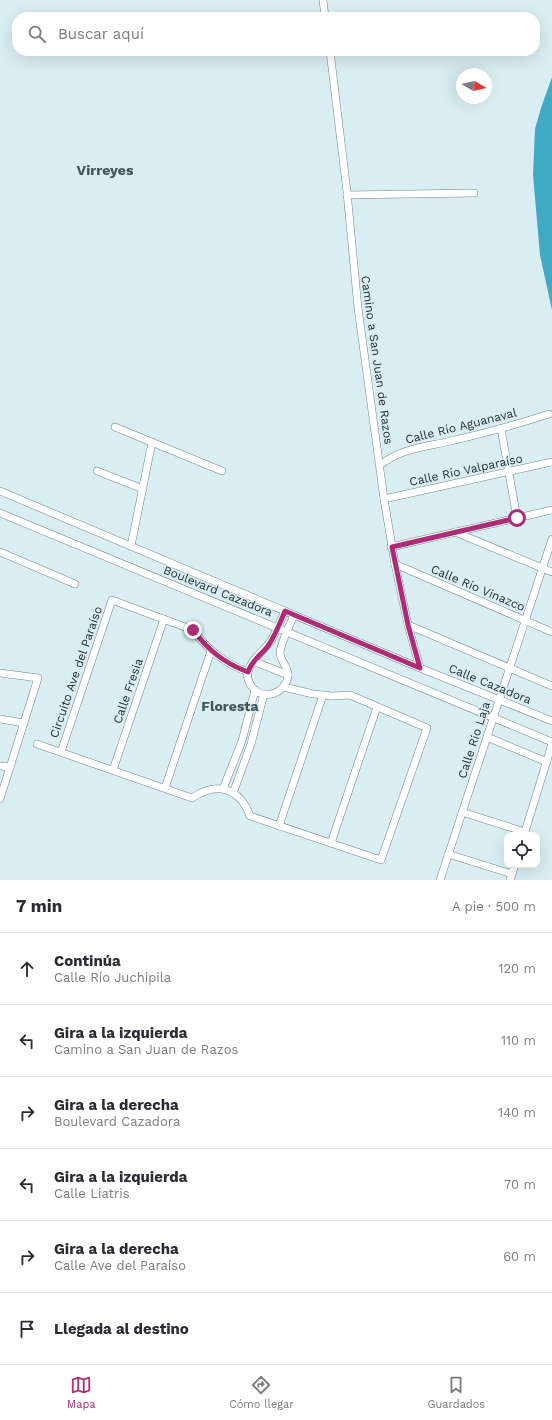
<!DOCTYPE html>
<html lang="es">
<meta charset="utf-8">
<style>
body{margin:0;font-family:"Work Sans",sans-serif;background:#f2f2f3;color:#2b2b33}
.controls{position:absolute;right:12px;bottom:12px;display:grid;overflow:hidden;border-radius:8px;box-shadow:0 4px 16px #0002}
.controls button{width:36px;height:36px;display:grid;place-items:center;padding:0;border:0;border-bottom:1px solid #e1e1e2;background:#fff;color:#2b2b33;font:20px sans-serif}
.compass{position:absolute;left:456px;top:68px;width:36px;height:36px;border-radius:50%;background:#fff;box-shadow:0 4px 16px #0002;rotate:99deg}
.stop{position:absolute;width:12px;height:12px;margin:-9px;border:3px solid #ad2c78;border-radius:50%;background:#fff}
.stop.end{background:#ad2c78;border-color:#fff;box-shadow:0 1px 4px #0008}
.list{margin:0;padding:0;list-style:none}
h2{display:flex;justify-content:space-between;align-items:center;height:52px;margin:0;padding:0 16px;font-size:17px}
h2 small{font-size:13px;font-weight:400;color:#7c7c81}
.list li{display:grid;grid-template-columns:26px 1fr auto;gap:12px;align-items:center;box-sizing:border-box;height:72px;padding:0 16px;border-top:1px solid #e1e1e2}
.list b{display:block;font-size:15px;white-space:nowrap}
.list p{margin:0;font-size:13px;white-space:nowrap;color:#7c7c81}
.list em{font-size:13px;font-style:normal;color:#7c7c81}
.icon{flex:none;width:22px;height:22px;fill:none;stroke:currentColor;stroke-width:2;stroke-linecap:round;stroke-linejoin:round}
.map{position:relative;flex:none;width:552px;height:880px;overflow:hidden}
.search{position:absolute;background:#fff;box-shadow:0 4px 16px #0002;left:12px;right:12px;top:12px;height:44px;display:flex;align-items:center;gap:10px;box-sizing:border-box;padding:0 14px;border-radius:16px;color:#7c7c81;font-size:15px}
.sheet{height:484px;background:#fff}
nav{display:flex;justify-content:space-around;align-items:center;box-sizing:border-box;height:56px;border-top:1px solid #e1e1e2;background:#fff;font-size:11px;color:#7c7c81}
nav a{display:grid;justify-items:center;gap:2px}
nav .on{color:#ad2c78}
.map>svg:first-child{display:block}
.water{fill:#40aac2}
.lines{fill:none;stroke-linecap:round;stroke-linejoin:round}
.minor-casing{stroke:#71848a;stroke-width:8}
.minor{stroke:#fff;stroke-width:7}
.route{stroke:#ad2c78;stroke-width:5}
.labels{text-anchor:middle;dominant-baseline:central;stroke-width:3;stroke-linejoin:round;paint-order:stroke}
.street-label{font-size:12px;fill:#272f31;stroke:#d8eef3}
.quarter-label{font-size:14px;font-weight:bold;fill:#415458;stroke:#d8eef3}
</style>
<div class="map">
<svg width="552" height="880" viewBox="0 0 552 880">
<rect width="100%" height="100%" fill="#d8eef3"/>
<polygon class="water" points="552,77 552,310 540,255 533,175 535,129 541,108"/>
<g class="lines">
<defs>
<g id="minor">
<polyline points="323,0 325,17"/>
<polyline points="330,51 347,192 358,308 384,499 395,564 408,625 420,668"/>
<polyline points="347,195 474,193"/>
<polyline points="115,427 222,471"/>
<polyline points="501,429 517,518"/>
<path d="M 380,465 C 403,447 428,447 455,440 C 486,433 518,424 549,414"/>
<polyline points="97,471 143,489"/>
<polyline points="0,491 420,668 552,721"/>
<polyline points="384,499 552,462"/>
<polyline points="0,513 552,742"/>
<polyline points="455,532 552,572"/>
<polyline points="131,546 152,442"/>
<polyline points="391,547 552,510"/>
<polyline points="0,552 75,584"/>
<polyline points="395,564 552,632"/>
<path d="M 285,611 C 281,620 277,630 272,639 C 264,653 237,668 252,687 C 263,702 287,693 288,675 C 288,666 280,661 280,652 C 282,640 289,627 294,615"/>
<polyline points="408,625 552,686"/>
<polyline points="253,661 288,675"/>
<polyline points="0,673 38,678 0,799"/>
<polyline points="0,719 24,723"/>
<polyline points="487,737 547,762"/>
<path d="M 37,744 L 192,798 C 217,781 240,788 250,816 L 381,860 L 427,728 L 350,695 L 332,696 L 313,694 L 284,687"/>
<path d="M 61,752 L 112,600 L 193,630 C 208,650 224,663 248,672"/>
<polyline points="0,766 10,767"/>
<polyline points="113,770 164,619"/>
<polyline points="165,788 211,651"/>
<polyline points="223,789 242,741 255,690"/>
<polyline points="233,793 251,744 264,694"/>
<polyline points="462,812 525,832"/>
<polyline points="279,826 323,695"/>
<polyline points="524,835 552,744"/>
<polyline points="331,843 377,707"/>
<polyline points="448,854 512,874"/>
<polyline points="440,880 552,539"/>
<polyline points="510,880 515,865"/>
</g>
</defs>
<use href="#minor" class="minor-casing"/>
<use href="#minor" class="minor"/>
</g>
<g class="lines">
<path class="route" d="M 193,630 C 208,650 224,663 248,672 C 252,660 261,655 268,646 C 275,636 280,623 285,611 L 420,668 L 408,625 L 392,547 L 517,518"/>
</g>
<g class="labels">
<g class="street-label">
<text transform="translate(377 360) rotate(82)">Camino a San Juan de Razos</text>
<text transform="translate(461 426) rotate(-14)">Calle Río Aguanaval</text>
<text transform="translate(466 470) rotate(-12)">Calle Río Valparaíso</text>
<text transform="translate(478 588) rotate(23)">Calle Río Vinazco</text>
<text transform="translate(218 591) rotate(22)">Boulevard Cazadora</text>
<text transform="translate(76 672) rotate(-71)">Circuito Ave del Paraíso</text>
<text transform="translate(490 684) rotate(22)">Calle Cazadora</text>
<text transform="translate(128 691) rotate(-71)">Calle Fresia</text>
<text transform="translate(474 740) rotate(-72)">Calle Río Laja</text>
</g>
<g class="quarter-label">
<text x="105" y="170">Virreyes</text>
<text x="230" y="706">Floresta</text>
</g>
</g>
</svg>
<div class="controls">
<button><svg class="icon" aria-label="locate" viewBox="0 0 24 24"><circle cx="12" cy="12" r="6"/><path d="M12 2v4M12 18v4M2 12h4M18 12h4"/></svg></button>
</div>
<svg class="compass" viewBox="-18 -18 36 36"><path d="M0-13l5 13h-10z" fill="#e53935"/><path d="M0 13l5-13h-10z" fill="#7c7c81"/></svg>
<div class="stop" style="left:517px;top:518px"></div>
<div class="stop end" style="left:193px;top:630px"></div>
<div class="search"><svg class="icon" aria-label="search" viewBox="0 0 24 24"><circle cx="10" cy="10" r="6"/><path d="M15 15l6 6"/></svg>Buscar aquí</div>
</div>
<section class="sheet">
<h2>7 min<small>A pie · 500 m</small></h2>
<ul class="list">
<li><svg class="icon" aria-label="ahead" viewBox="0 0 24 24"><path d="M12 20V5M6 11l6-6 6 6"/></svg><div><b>Continúa</b><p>Calle Río Juchipila</p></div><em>120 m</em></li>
<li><svg class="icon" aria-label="left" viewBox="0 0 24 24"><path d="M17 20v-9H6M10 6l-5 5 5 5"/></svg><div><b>Gira a la izquierda</b><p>Camino a San Juan de Razos</p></div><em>110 m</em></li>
<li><svg class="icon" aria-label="right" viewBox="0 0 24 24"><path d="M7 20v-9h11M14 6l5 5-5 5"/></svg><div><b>Gira a la derecha</b><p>Boulevard Cazadora</p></div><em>140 m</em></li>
<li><svg class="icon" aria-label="left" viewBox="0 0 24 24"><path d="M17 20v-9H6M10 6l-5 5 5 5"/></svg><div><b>Gira a la izquierda</b><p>Calle Liatris</p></div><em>70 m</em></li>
<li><svg class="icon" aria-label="right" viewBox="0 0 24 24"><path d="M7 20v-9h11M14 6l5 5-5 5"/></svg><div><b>Gira a la derecha</b><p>Calle Ave del Paraíso</p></div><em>60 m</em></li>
<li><svg class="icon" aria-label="arrive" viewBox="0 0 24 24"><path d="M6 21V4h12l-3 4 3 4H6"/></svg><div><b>Llegada al destino</b></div></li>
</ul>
</section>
<nav>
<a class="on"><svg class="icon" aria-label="map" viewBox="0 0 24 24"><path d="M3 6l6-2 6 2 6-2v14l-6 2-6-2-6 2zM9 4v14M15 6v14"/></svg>Mapa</a>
<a><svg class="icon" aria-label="directions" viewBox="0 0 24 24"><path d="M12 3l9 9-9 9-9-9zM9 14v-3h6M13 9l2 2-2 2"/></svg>Cómo llegar</a>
<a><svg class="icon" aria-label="saved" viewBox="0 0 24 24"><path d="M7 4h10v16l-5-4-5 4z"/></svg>Guardados</a>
</nav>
